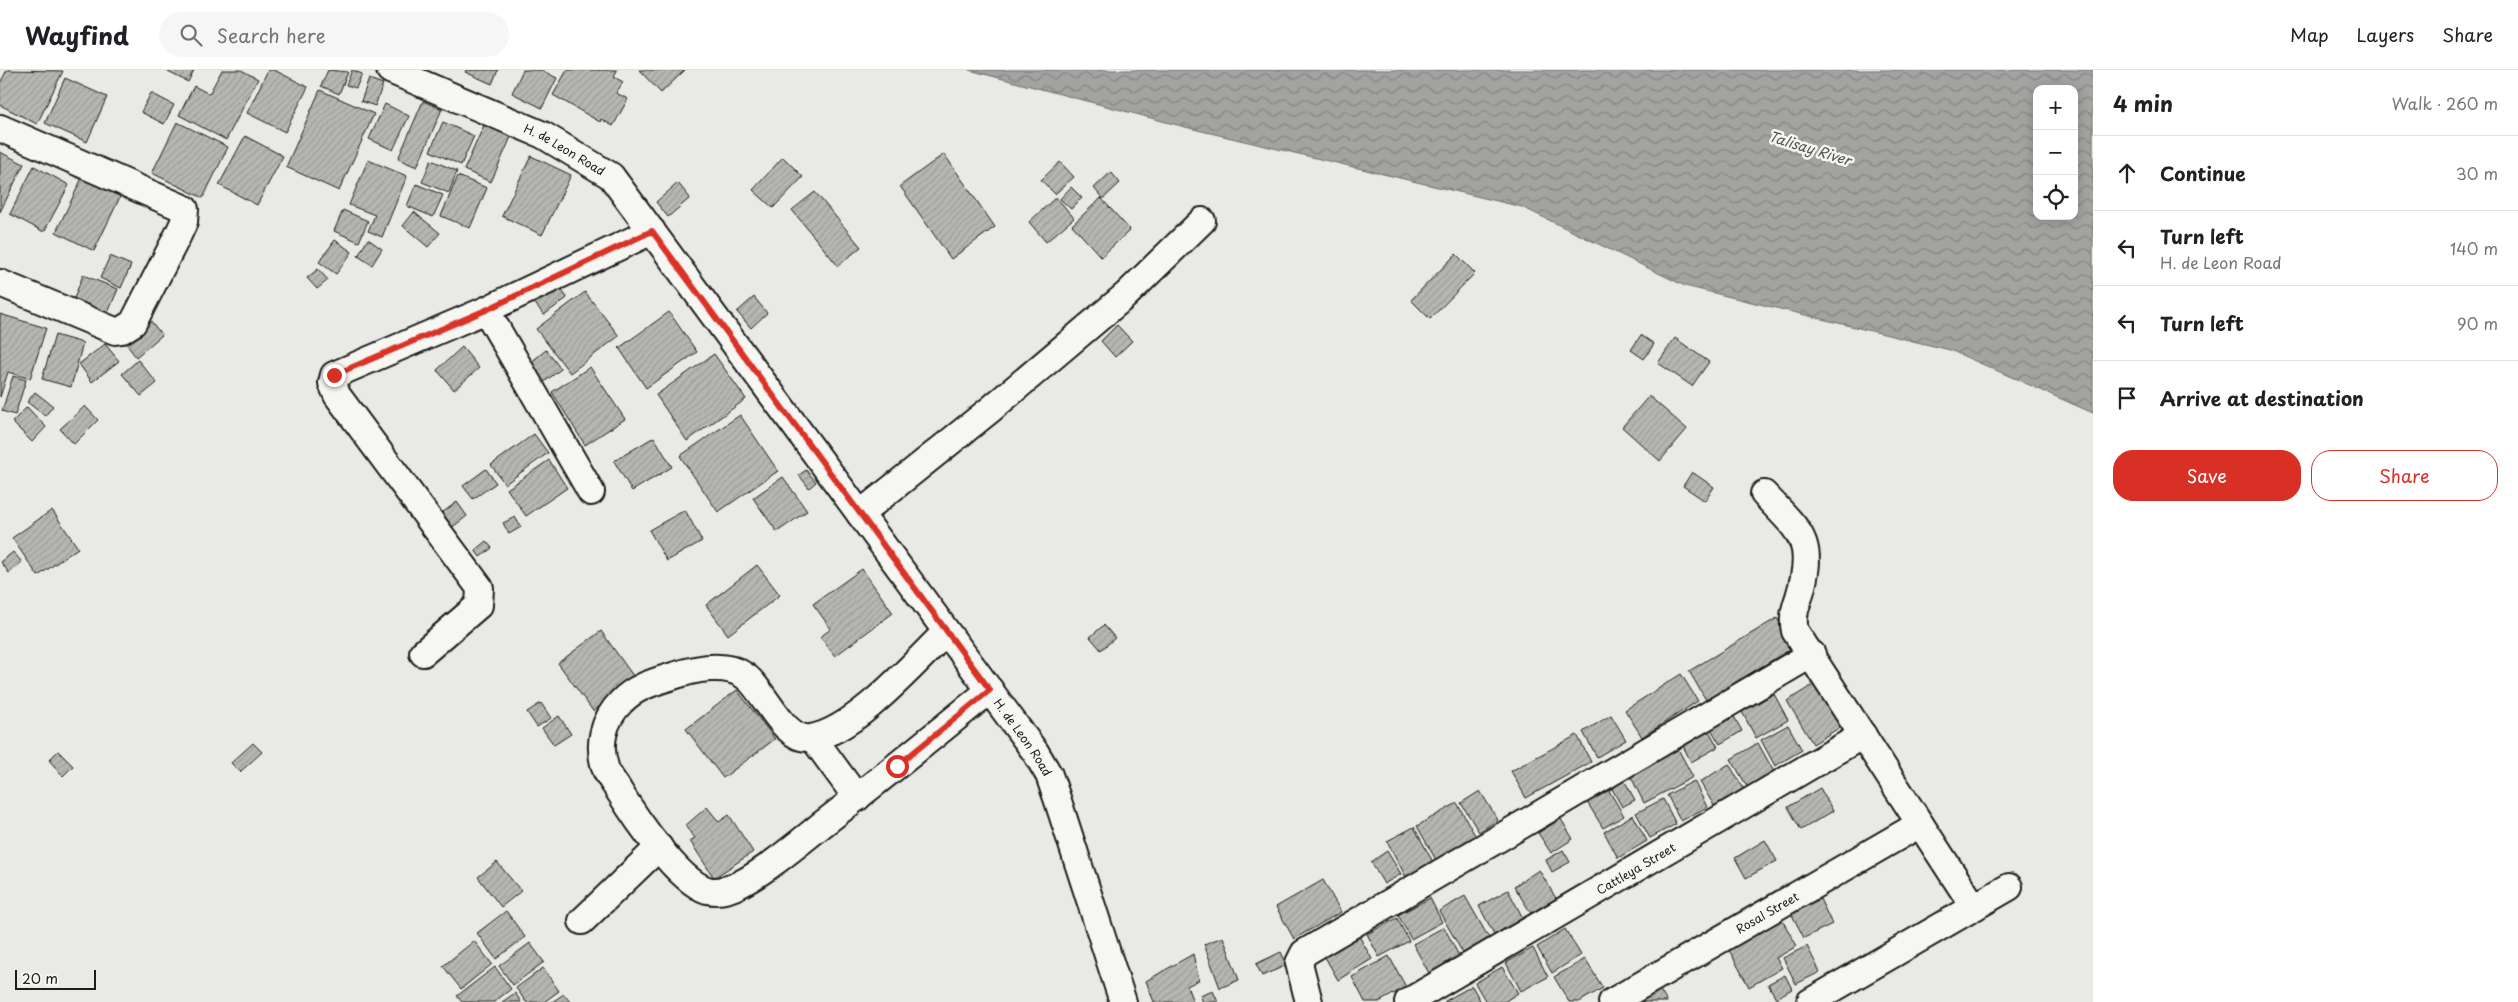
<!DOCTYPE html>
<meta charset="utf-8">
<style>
body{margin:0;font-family:"Playpen Sans",sans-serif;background:#f6f6f6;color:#202124}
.controls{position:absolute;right:15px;top:15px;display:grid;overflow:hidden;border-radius:10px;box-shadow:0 2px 12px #0003}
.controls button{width:45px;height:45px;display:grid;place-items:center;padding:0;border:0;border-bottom:1px solid #e0e0e0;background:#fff;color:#202124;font:25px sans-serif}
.scale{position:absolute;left:15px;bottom:12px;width:81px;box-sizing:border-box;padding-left:5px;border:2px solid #1c1c1c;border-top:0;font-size:14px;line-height:18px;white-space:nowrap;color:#1c1c1c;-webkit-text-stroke:4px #f6f6f2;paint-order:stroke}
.stop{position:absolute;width:15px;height:15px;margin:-11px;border:4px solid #d93025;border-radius:50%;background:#fff}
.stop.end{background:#d93025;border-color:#fff;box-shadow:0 1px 5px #0008}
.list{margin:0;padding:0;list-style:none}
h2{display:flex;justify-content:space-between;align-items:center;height:65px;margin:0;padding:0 20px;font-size:21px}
h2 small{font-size:16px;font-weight:400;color:#757577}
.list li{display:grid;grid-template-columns:32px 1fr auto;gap:15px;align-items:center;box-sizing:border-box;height:75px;padding:0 20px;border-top:1px solid #e0e0e0}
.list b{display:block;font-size:19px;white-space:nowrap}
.list p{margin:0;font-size:16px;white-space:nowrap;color:#757577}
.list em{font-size:16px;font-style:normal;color:#757577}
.actions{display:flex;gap:10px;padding:15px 20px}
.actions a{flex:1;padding:11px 0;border:1px solid #d93025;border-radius:20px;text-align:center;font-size:18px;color:#d93025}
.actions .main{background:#d93025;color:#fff}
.icon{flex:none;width:28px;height:28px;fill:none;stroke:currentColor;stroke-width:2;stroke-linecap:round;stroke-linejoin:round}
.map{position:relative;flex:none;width:2093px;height:932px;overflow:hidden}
header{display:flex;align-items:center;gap:30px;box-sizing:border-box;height:70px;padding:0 25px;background:#fff;border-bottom:1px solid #e0e0e0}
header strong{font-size:24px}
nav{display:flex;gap:28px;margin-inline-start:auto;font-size:18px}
.search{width:350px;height:45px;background:#f6f6f6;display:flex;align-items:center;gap:12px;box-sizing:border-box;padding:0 18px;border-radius:28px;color:#757577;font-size:19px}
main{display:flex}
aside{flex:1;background:#fff}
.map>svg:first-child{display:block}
.water{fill:url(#water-waves);stroke:#6d6d6c;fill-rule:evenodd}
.building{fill:url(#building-hatch);stroke:#1c1c1c}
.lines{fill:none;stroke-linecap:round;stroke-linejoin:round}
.minor-casing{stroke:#1c1c1c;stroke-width:30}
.minor{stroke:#f6f6f2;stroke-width:26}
.route{stroke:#d93025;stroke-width:6}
.labels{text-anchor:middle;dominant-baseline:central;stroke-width:5;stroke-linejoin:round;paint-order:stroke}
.street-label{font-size:12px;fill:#1c1c1c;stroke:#f6f6f2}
.water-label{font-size:14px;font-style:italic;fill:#525251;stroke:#f6f6f2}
</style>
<header>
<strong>Wayfind</strong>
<div class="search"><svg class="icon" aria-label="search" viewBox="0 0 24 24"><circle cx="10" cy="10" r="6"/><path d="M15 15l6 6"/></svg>Search here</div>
<nav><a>Map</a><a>Layers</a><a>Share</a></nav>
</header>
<main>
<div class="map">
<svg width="2093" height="932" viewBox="0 0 2093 932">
<defs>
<pattern id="water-waves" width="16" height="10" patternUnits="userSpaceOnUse" patternTransform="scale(1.25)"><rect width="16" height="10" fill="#a3a3a1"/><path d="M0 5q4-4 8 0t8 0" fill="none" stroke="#848482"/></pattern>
<pattern id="building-hatch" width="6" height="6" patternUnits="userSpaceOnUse" patternTransform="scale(1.25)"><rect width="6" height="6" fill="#b6b6b3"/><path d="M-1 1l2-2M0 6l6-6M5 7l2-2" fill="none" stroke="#9c9c99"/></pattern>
</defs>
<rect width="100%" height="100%" fill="#e9e9e5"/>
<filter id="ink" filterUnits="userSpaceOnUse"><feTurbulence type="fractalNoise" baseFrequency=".02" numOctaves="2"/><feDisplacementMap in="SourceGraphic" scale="10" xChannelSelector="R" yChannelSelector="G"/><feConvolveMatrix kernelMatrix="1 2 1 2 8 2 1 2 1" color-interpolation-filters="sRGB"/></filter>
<g filter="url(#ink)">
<path class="water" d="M 969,0 L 2093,0 L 2093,343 L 1950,280 L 1685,216 L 1522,137 L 1185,57 ZM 2037,19 L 2074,19 L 2074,146 L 2037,146 Z"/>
<g class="building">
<polygon points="7,0 63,1 37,54 0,35 0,13"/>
<polygon points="169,0 194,0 188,12 168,2"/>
<polygon points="222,0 241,0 258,9 226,70 179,45 194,16 209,24"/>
<polygon points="268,0 274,0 308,17 285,62 247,43"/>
<polygon points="328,0 348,2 339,24 321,16"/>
<polygon points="352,0 362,4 356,18 346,15"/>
<polygon points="466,0 498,0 492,14 465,2"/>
<polygon points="523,0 541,0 557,8 542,38 512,23"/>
<polygon points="567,0 617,0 614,7 623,12 616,23 628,29 613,56 601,49 600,52 553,25"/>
<polygon points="639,0 685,0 661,23"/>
<polygon points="65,8 107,27 87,72 45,53"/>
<polygon points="369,9 383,14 375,36 361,31"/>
<polygon points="320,20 374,44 339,121 286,97"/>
<polygon points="151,23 174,35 164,54 141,42"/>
<polygon points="423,31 442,39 417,97 398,89"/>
<polygon points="385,34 409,46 393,80 369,69"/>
<polygon points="177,52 228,77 203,128 152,103"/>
<polygon points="443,52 474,66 461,95 430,81"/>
<polygon points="484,55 511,67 491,112 464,100"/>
<polygon points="245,66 283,86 257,135 219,115"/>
<polygon points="0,82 24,94 0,142"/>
<polygon points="944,84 995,157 951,189 900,116"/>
<polygon points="531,86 571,105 542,165 502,146"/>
<polygon points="783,87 803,107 773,138 753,120"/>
<polygon points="368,90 407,106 382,167 368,161 375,145 349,135"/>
<polygon points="431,90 457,101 449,123 422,112"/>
<polygon points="1060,92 1074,107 1055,124 1041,110"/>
<polygon points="34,96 69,115 44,162 10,144"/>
<polygon points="1111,102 1120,113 1103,129 1094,118"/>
<polygon points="83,106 121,125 94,181 56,162"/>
<polygon points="458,106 487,118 470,158 441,146"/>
<polygon points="678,113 690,128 668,147 656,132"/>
<polygon points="416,114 443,125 433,147 407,136"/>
<polygon points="1071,117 1082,128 1071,139 1060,129"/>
<polygon points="815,122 861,177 838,196 792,140"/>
<polygon points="1056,127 1074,148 1046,172 1029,152"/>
<polygon points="1101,128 1130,160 1101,187 1072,155"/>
<polygon points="343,140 368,151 359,172 334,161"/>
<polygon points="414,142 440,163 428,177 403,156"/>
<polygon points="368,169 382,179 372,195 358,186"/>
<polygon points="335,170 352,182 336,204 319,192"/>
<polygon points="1456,184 1475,203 1430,249 1411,230"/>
<polygon points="110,186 131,195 121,218 100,208"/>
<polygon points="318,199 328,210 317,219 307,208"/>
<polygon points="83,205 118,219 105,250 71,236"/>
<polygon points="557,213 567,228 544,245 533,231"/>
<polygon points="585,222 619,266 570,303 536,259"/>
<polygon points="754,227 767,243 751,258 737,242"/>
<polygon points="669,242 697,282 646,318 619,278"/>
<polygon points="0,244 46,258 30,309 8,302 0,327"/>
<polygon points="150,250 162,265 136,287 124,271"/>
<polygon points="1117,255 1132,271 1115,287 1101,271"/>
<polygon points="55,265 83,273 71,317 42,309"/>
<polygon points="1641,265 1654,274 1644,289 1631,280"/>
<polygon points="1675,268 1709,292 1692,316 1658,293"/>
<polygon points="105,274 119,291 92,312 79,294"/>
<polygon points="462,277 479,298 454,320 437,300"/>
<polygon points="546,280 561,299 539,316 525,297"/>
<polygon points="714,284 746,329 687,371 656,325"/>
<polygon points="138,290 157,313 141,326 122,304"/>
<polygon points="590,297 625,349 585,375 552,322"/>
<polygon points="13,306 26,310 15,345 2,341"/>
<polygon points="35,322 53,336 45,346 27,332"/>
<polygon points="1649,326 1687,359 1660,391 1622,357"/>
<polygon points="85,336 98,350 74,374 60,359"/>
<polygon points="27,337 46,357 32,372 12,352"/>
<polygon points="740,345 778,401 718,442 680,386"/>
<polygon points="534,364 548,383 505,414 491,395"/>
<polygon points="654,367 672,397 632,421 614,391"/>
<polygon points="549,390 567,418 526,446 507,419"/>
<polygon points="486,399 496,413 473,429 463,416"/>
<polygon points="806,400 816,412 809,418 799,405"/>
<polygon points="1692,402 1714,417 1705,431 1683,416"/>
<polygon points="783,407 807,441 777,462 753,428"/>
<polygon points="457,432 467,446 450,459 439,445"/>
<polygon points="52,440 78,478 38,506 12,468"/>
<polygon points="685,440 702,471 667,491 649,460"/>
<polygon points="515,447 521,457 509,464 503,453"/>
<polygon points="486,471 492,478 480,487 475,480"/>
<polygon points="13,482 22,492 9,503 1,492"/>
<polygon points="757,495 780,525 728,565 706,535"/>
<polygon points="862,499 893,543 835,586 820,567 831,559 813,534"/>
<polygon points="1777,548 1794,577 1706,630 1689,601"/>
<polygon points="1104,555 1115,568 1101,580 1090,567"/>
<polygon points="601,561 636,610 593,641 558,593"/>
<polygon points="1681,604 1698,631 1642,667 1625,640"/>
<polygon points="1816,613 1842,656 1813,674 1787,631"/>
<polygon points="737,620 775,669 723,708 686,659"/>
<polygon points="1774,624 1788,650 1756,668 1742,642"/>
<polygon points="541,633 551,648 537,657 527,642"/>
<polygon points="1732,643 1742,661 1720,674 1709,656"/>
<polygon points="1611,645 1626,670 1597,687 1583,662"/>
<polygon points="559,646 571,664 554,675 542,658"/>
<polygon points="1788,655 1802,680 1775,696 1761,670"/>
<polygon points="1709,661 1718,677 1691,692 1683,676"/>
<polygon points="1577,665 1591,692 1526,728 1511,701"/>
<polygon points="253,673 262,682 240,702 231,693"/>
<polygon points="1758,673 1774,702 1748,718 1731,689"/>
<polygon points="1678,679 1693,707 1644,733 1630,705"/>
<polygon points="58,681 73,696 63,706 49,690"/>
<polygon points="1729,694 1745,721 1716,739 1700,712"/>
<polygon points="1624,710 1635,730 1622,737 1611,717"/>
<polygon points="1694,711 1707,737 1681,751 1667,725"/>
<polygon points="1820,718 1833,741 1801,760 1788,737"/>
<polygon points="1608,719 1624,746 1603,758 1587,732"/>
<polygon points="1480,721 1498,750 1479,762 1461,733"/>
<polygon points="1663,729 1676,754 1650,768 1636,743"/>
<polygon points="1457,733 1476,767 1436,790 1417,756"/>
<polygon points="707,737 719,752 729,745 753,782 714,808 690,771 695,768 685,756"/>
<polygon points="1633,745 1647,771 1618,788 1604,762"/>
<polygon points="1561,749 1573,769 1551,783 1538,763"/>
<polygon points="1414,757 1433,792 1406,807 1387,771"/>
<polygon points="1765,770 1777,791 1746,808 1735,788"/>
<polygon points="1563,780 1570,792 1552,802 1546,790"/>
<polygon points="1387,781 1401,804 1384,814 1371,792"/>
<polygon points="497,792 521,821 501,837 478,807"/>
<polygon points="1539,800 1557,830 1532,845 1514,816"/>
<polygon points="1323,810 1341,842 1294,869 1276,837"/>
<polygon points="1508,820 1524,850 1495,866 1479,836"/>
<polygon points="1465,826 1490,870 1464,885 1439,841"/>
<polygon points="1430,828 1442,852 1411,869 1398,845"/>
<polygon points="1820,829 1832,854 1804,868 1791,843"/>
<polygon points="506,841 525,867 496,889 477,863"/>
<polygon points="1397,848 1409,871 1379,887 1367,864"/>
<polygon points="1782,850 1797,876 1776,888 1782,898 1749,917 1729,880"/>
<polygon points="1444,857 1460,888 1430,905 1413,874"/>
<polygon points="1565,859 1581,885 1552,903 1537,877"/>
<polygon points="1359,866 1372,889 1338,910 1325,887"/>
<polygon points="1223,867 1239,910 1220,918 1204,874"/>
<polygon points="474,871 492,894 461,919 443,896"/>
<polygon points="530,873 544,892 513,915 499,896"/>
<polygon points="1807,876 1820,902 1796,914 1783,888"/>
<polygon points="1533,878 1548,907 1521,921 1506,893"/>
<polygon points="1281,882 1287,895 1262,906 1256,894"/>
<polygon points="1193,884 1199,910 1187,916 1193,932 1154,932 1146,911"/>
<polygon points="1389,886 1406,917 1379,932 1365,932 1352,907"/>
<polygon points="1585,889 1603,918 1579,932 1569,932 1554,907"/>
<polygon points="495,897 511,919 494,932 462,932 457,926"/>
<polygon points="1502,897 1518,923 1504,932 1486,932 1475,913"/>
<polygon points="543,898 559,921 544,932 526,932 516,918"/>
<polygon points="1785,905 1792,919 1776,928 1768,914"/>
<polygon points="1472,916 1481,932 1445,932 1445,931"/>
<polygon points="1658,917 1667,932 1632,932"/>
<polygon points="1213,921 1218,932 1203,932 1200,926"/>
<polygon points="515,923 521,932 502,932"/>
<polygon points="564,924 570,932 552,932"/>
</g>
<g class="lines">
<defs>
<g id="minor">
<path id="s1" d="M 390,0 L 543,65 L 611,106 L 1036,683 L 1049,705 L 1057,728 L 1123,932"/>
<polyline points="0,58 185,139 184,152 178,165 133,253 122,260 115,261 0,213"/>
<polyline points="486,240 591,422"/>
<path d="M 1764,424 C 1801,463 1816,471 1799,527 C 1795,539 1792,548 1795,561 L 1974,837"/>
<polyline points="860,444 991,339 1126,225 1202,151"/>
<path d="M 946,562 C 914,593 855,661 811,668 C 783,672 765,620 745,606 C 726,592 694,599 673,606 C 654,612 635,617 621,632 C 603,650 597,676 606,700 C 609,707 615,714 619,721 C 635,747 678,811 707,820 C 719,823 729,820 740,814 C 766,801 800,772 824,753 C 880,710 935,665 990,620"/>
<polyline points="423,583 479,535 480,518 337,325 332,313 334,305 486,240 652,161"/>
<polyline points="813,668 857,728"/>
<polyline points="582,851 659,777"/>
<polyline points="1309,932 1299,893 1304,883 1812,584"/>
<path id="s2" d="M 1408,932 L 1863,665"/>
<path id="s3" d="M 1612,932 L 1920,754"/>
<polyline points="1810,932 2009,817"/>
</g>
</defs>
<use href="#minor" class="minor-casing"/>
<use href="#minor" class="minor"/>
</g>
</g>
<g class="lines" filter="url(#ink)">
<polyline class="route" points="334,305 486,240 652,161 990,620 897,696"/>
</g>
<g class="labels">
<g class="street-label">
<text stroke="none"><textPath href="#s1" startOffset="192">H. de Leon Road</textPath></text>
<text stroke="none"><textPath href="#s1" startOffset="942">H. de Leon Road</textPath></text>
<text stroke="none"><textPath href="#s2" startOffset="264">Cattleya Street</textPath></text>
<text stroke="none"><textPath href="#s3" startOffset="179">Rosal Street</textPath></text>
</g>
<g class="water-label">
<text transform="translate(1810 78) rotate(17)">Talisay River</text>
</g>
</g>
</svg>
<div class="controls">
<button>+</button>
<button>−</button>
<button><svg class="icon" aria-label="locate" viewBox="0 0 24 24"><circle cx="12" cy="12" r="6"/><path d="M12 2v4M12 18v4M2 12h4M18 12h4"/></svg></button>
</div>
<div class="scale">20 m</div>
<div class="stop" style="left:897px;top:696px"></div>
<div class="stop end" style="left:334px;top:305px"></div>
</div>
<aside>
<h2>4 min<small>Walk · 260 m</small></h2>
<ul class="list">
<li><svg class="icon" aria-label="ahead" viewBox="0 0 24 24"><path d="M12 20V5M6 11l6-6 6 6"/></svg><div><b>Continue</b></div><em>30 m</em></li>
<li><svg class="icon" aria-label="left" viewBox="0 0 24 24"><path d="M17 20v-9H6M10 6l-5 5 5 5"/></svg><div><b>Turn left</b><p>H. de Leon Road</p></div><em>140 m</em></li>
<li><svg class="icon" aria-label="left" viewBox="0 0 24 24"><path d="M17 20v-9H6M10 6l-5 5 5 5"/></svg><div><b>Turn left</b></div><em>90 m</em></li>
<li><svg class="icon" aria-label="arrive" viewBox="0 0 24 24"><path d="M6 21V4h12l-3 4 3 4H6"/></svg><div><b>Arrive at destination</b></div></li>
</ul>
<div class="actions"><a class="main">Save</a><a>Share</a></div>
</aside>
</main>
